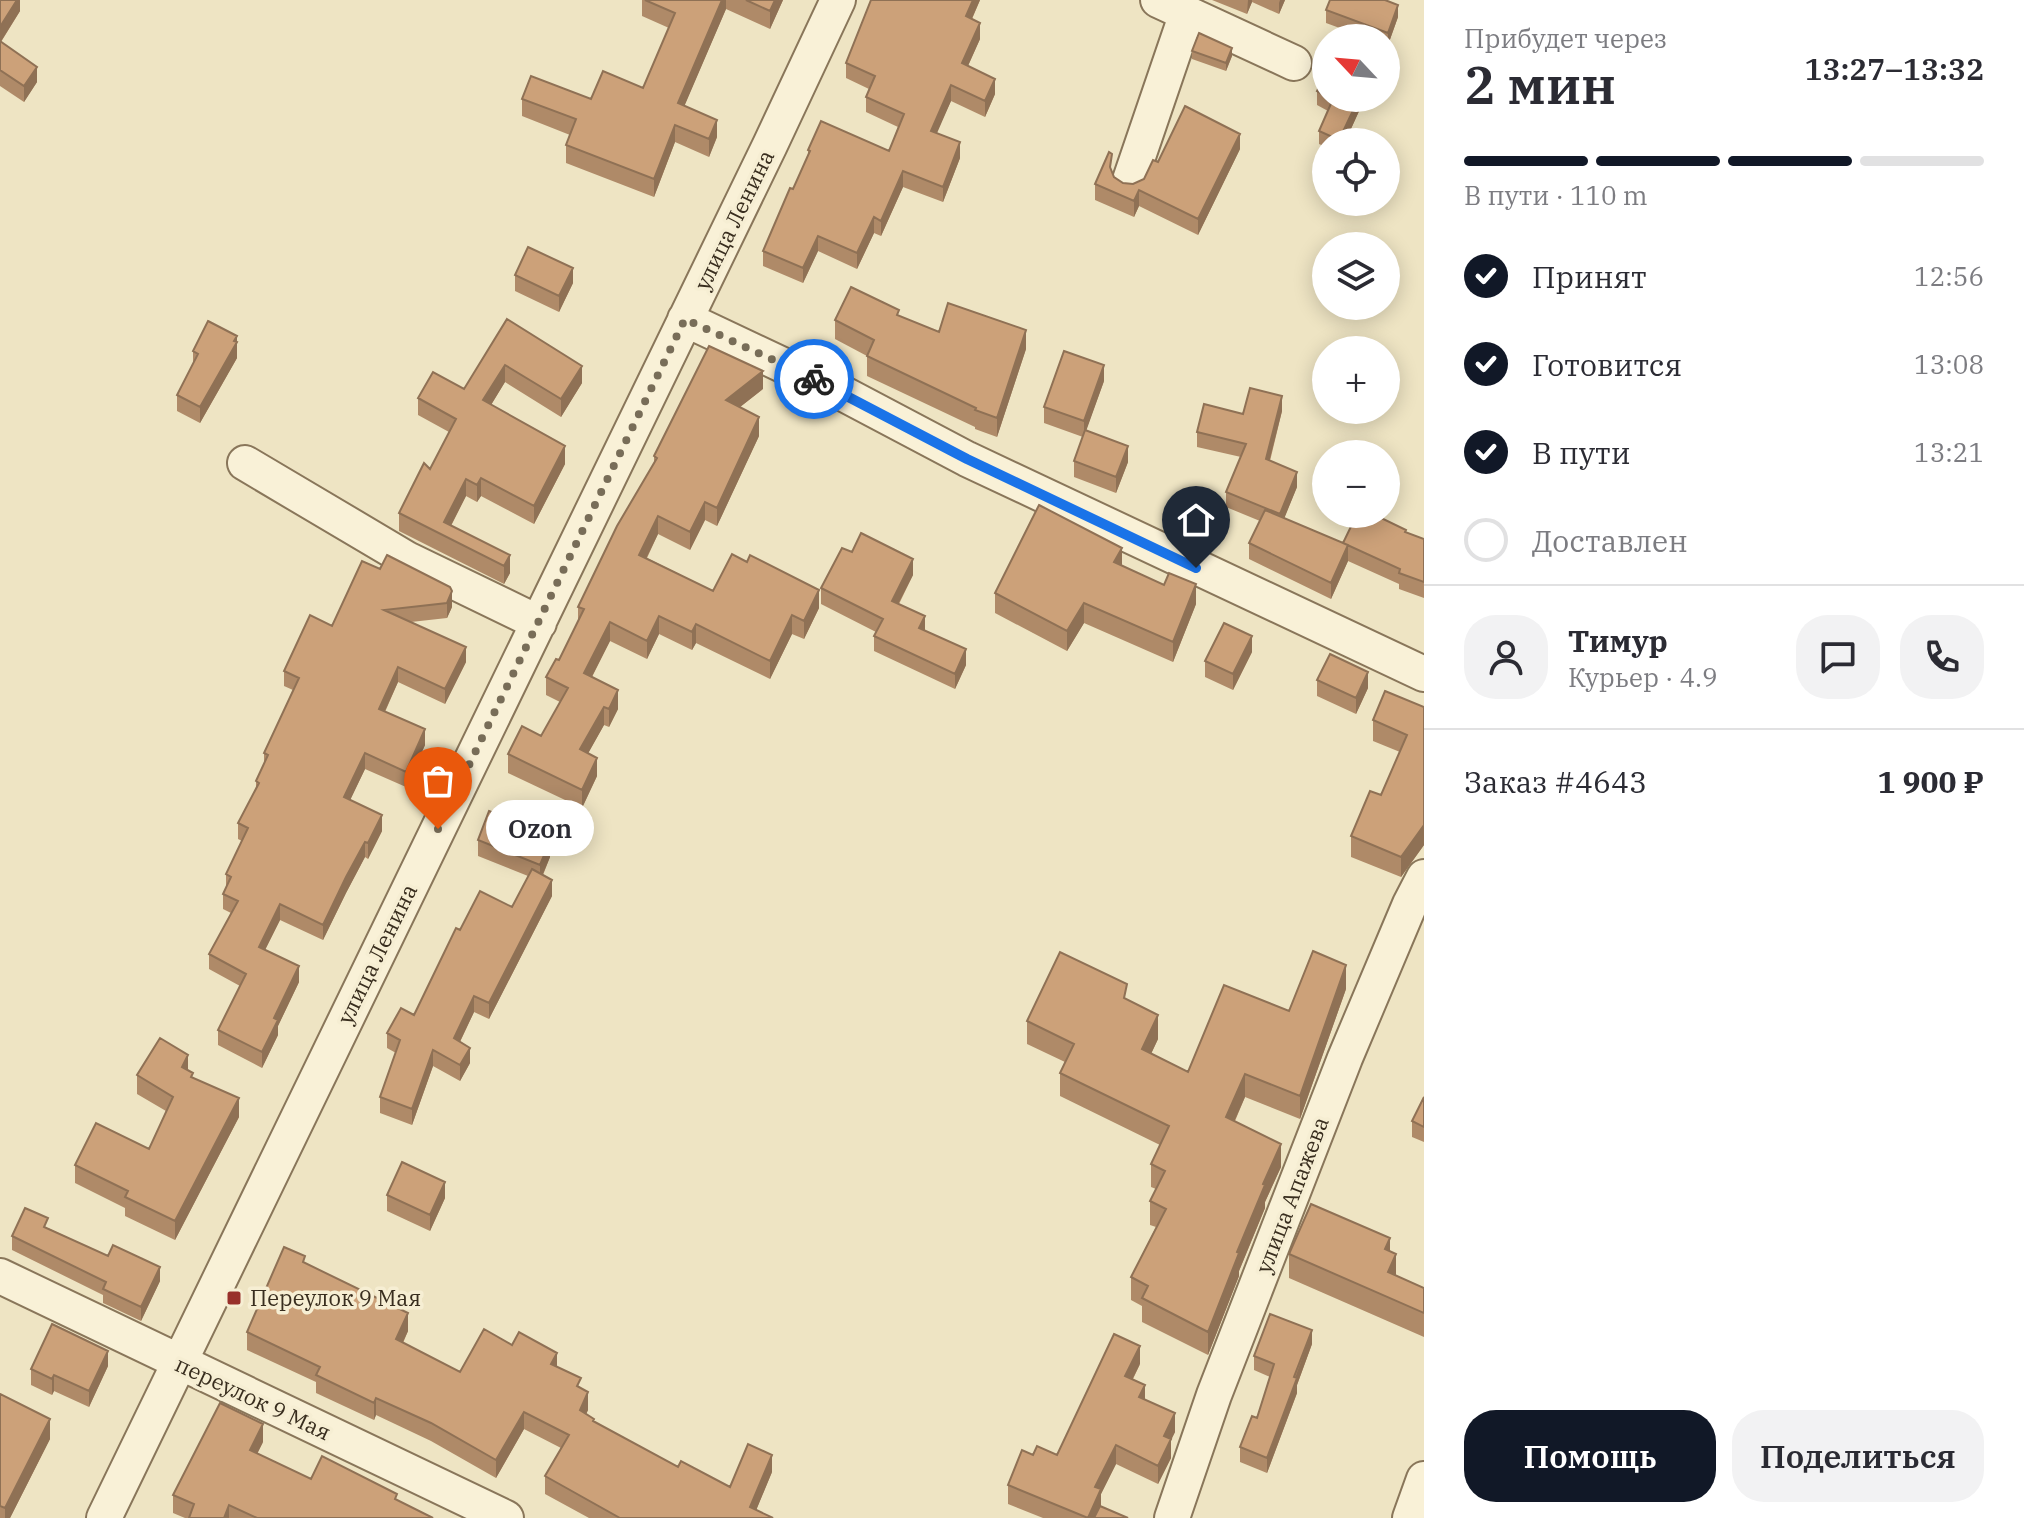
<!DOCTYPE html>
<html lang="ru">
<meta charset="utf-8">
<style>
:root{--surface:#fff;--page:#f2f2f3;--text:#2b2b33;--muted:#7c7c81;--line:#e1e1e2;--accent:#111827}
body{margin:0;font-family:"IBM Plex Serif",serif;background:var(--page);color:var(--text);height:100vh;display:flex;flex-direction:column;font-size:30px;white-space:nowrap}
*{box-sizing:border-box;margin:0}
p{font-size:26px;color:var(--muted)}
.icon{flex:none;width:44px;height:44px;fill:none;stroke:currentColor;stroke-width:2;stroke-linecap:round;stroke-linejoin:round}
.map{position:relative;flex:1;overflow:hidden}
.sheet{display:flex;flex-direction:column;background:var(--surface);width:600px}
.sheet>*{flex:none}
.needle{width:52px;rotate:296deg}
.fabs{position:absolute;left:1312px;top:24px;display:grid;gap:16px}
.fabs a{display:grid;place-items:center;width:88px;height:88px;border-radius:50%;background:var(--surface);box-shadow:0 4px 20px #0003;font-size:40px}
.pin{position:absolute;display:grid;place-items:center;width:68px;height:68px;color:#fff;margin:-82px -34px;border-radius:50% 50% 50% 0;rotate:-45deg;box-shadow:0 0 8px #0007}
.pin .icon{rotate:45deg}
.courier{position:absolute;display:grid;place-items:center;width:80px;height:80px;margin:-40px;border:6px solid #1a73e8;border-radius:50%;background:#fff;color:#222;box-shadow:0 2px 10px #0007}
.bubble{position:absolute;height:56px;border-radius:28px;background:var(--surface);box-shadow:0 4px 20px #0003;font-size:26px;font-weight:600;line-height:56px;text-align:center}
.head em{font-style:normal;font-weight:600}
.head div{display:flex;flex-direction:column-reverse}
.head{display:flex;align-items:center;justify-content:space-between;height:136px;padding:0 40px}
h1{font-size:52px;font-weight:600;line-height:60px}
.bar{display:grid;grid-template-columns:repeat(4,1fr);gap:12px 8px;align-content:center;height:96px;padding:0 40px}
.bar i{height:10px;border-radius:6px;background:var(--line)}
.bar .current{background:var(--accent)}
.bar p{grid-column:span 4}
.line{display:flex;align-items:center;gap:20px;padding:0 40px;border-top:2px solid var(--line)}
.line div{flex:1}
.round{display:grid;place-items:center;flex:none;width:84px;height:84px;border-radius:32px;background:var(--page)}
ol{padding:0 40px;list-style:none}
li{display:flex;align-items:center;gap:24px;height:88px}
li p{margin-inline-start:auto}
li .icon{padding:8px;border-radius:50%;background:var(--accent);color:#fff;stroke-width:4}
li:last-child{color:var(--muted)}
li i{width:44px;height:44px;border:4px solid var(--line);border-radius:50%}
.cta{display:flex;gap:16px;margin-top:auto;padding:16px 40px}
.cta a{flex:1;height:92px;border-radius:32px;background:var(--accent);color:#fff;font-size:32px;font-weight:600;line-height:92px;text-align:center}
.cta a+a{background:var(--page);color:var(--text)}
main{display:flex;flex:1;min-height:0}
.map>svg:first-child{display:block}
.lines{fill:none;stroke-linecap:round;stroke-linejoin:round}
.minor-casing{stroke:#89765a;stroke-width:38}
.minor{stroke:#f9f1d7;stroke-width:34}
.wall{fill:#af8a68}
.shaded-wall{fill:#8f7155}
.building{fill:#cca179;stroke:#8f7155;stroke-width:2}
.done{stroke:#786d58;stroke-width:8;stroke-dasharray:0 14.4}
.route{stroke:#1a73e8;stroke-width:10}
.poi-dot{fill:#98302a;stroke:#f6eed3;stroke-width:3}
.labels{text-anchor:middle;stroke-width:7;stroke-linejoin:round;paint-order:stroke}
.street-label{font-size:22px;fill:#382d1e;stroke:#f6eed3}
.poi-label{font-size:22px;fill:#382d1e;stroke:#f6eed3;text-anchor:start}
</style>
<main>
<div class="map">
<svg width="1424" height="1518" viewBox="0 0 1424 1518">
<rect width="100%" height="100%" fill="#eee4c3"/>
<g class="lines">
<defs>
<path id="minor" d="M1158 0 1294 63
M1130 180 1187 13
M685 319 844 394 967 459 1424 674
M245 463 407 559 539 623
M0 1276 506 1518
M104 1518 770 145 838 0
M1172 1518 1214 1395 1345 1058 1410 904 1424 877
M1410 1518 1424 1479"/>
</defs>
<use href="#minor" class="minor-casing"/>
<use href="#minor" class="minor"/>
</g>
<path class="wall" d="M0 0H20V11L1 42 37 82 24 102 0 86Z
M642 0H783L770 29 726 9 684 106 717 137 709 157 675 142 654 197 566 163V145L570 135 522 116V99H591L643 88 669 28 642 16Z
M871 0H980L972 19 980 39 968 66 995 94 985 117 951 101 936 133 960 158 943 202 903 187 881 236 874 233 857 269 818 251 803 283 763 266V251L808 157V150L889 151 898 127 866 112V97L869 89 846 78V63Z
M1212 0H1285L1279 14 1252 2 1247 14Z
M1326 10 1398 17 1388 45H1386V38H1367L1326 23Z
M1192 51 1232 56 1226 71 1192 59Z
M1326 73V98H1365L1345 142H1326V147L1319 144V131L1328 111 1317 105V91Z
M1240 149 1198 235 1139 206 1134 217 1095 200V184L1112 171 1114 177 1123 183 1133 184 1144 179 1158 162Z
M515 275 573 283 559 312 515 291Z
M899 316 939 332 1026 349 997 437 975 429V427L867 376V356L835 339V320Z
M507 319 582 383 561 417 505 382 491 405 565 464 534 524 481 496 477 502 466 496 451 526 510 555V573L504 584 399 531V513L430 469 449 432 418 415V398L464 389Z
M237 336V358L200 423 177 411V395L193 365V351Z
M1104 381 1086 430 1128 462 1116 493 1074 477V461L1083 437 1044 423V407Z
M763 389 740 407 759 436 717 526 705 520 690 550 658 534 647 558 713 591 819 608 804 639 792 634 770 679 696 643 692 650 659 634 647 659 610 641 592 677 618 709 609 727 604 725 588 753 597 776 582 808 508 773V754L541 736 560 702 546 695V677L559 660 578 623V607L654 463V456Z
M1282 411 1270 461 1297 487 1284 518 1343 543 1406 532 1424 539V598L1399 589V584L1348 561 1331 599 1249 559V543L1260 521 1226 507V492L1241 457 1197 447V432L1243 414Z
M852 552 913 575 899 604 925 630 966 665 955 689 874 651V636L876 632 821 604V588Z
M387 555 452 607 447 618 411 622 466 662 445 704 398 682 385 712 425 745 406 787 365 769 350 800 382 831 368 859 365 857 346 893 323 940 280 920 265 950 299 982 278 1026V1035L262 1068 218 1045V1030L240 986 209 969V954L231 913 223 909V894L226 889V874L242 841 238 839V823L256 790V781L264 764V753L293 690 284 686V671L332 626 380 569Z
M1122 566 1164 585 1196 604 1173 662 1084 623 1067 651 995 613V593Z
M1252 652 1233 690 1205 677V661Z
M1317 680 1368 688 1356 714 1317 696Z
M1424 707V845L1401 877 1351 857V836L1381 795 1400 752 1373 741V720Z
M516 827 550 857 543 875 552 896 489 1019 474 1012 460 1042 470 1063 460 1081 433 1066 412 1125 380 1113V1097L396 1053 387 1048V1033L414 1015 460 930 512 907 528 876 478 856V840Z
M1346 989 1300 1119 1245 1097 1235 1121 1281 1167 1265 1202V1208L1239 1271V1276L1208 1355 1142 1322V1306L1131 1300V1277L1156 1227 1150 1225V1201L1156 1189 1151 1187V1164L1160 1145 1060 1096V1073L1065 1062 1027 1044V1021L1127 1000 1158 1039 1151 1054 1188 1072 1289 1011Z
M188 1071 193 1078 239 1117 175 1240 125 1216V1208L75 1183V1165L149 1149 166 1111 137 1094V1075Z
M1424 1097V1142L1412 1137V1121Z
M387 1195 445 1198 430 1231 387 1211Z
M48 1228 160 1281 141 1321 103 1303V1295L12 1250V1236Z
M1390 1251 1396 1276 1424 1288V1337L1289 1278V1254Z
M305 1263 408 1331 403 1343 460 1372 512 1345 557 1367 581 1388 588 1410 586 1414 594 1422 678 1467 730 1487 772 1472 756 1510 773 1518H589L545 1494V1476L561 1448 524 1429 496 1478 431 1441 376 1415 374 1420 316 1393V1382L247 1350V1332Z
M1312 1344 1297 1385V1393L1267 1473 1240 1462V1447L1257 1418 1270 1377 1254 1370V1356Z
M1140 1364 1133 1379 1145 1399 1175 1432 1171 1440V1458L1158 1484 1116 1464 1101 1494V1506L1128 1518H1043L1008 1504V1485L1033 1455H1057Z
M108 1366 89 1407 54 1391 52 1395 31 1385V1369Z
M0 1394 50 1439 10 1518H0Z
M263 1442 257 1454 311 1479 397 1501 433 1518H185L173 1513V1495Z"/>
<path class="shaded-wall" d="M17 0H20V11L0 43V27Z
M722 0H726V9L678 121V103Z
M775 0H783L770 29V11Z
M973 0H980L966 32V16Z
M1248 0H1252V2L1247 14Z
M1280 0H1285L1279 14V3Z
M1398 5V17L1388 45V33Z
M980 23V39L962 79V63Z
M1232 48V56L1226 71V63Z
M37 67V82L24 102V86Z
M995 79V94L985 117V101Z
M951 85V101L931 147V131Z
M1359 98H1365L1345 142H1339Z
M717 120V137L709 157V139Z
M675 125V142L654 197V179Z
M1240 134V149L1198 235V219Z
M960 142V158L943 202V187Z
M903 171V187L881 236V221Z
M1139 190V206L1134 217V201Z
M874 217V233L857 269V253Z
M818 236V251L803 283V268Z
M573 268V283L559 312V296Z
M1026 330V349L997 437V418Z
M237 336V358L200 423V407Z
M505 365V382L483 418V400Z
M1104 365V381L1084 437V421Z
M582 366V383L561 417V399Z
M763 371V389L726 418V400Z
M1282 396V411L1266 474V459Z
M759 417V436L717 526V508Z
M565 446V464L534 524V506Z
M1128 446V462L1116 493V477Z
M1297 472V487L1280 529V514Z
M481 478V496L477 502V485Z
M466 479V496L445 537 444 522Z
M705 502V520L690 550V532Z
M658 516V534L639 573V555Z
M1348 545V561L1331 599V583Z
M1122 548V568L1114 562Z
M510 555V573L504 584V566Z
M913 559V575L892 616V601Z
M1196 584V604L1173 662V642Z
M819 590V608L804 639V621Z
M452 591V607L447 618V603Z
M1084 603V623L1067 651V631Z
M792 615V634L770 679V661Z
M659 616V634L647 659V641Z
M925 616V632L919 628Z
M610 622V641L584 692V673Z
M696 624V643L692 650V632Z
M1252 636V652L1233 690V674Z
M466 647V662L445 704V689Z
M966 649V665L955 689V674Z
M398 667V682L379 724V709Z
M1368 672V688L1356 714V698Z
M618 690V709L609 727V709Z
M604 707V725L580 768V749Z
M425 729V745L406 787V772Z
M365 753V769L344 813V797Z
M597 758V776L582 808V790Z
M382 815V831L368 859V843Z
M1424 825V845L1401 877V857Z
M550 841V857L540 881V865Z
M365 842V857L346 893 323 940V925L346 877Z
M552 880V896L489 1019V1003Z
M280 904V920L259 962V947Z
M1346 965V989L1300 1119V1096Z
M299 966V982L278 1026V1035L262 1068V1052L274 1018Z
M474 996V1012L454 1054V1038Z
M1158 1015V1039L1142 1073V1049Z
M470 1048V1063L460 1081V1065Z
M433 1050V1066L412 1125V1109Z
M188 1055V1073L182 1067Z
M1245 1074V1097L1226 1140V1117Z
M239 1098V1117L175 1240V1221Z
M1281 1144V1167L1265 1202V1208L1239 1271V1276L1208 1355V1332L1263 1184Z
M445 1182V1198L430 1231V1215Z
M1390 1238V1262L1385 1249Z
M1396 1254V1277L1388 1272Z
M160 1267V1281L141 1321V1307Z
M408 1313V1331L396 1357V1339Z
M1312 1330V1344L1297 1385V1393L1267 1473V1458Z
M1140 1346V1364L1125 1394V1376Z
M108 1351V1366L89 1407V1391Z
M557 1353V1371L551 1364Z
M54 1375V1391L52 1395V1379Z
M1145 1385V1403L1139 1397Z
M588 1392V1410L580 1427V1410Z
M376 1398V1415L374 1420V1403Z
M524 1412V1429L496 1478V1460Z
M1175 1413V1432L1171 1440V1458L1158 1484V1466L1164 1436Z
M50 1419V1439L10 1518H5V1508Z
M263 1424V1442L250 1468V1450Z
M1116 1445V1464L1101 1494V1507L1096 1518H1089L1095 1487Z
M772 1455V1472L753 1518 750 1507Z
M229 1505V1518H224Z"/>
<path class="building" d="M0 0H17L0 27Z
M645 0H722L678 103 717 120 709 139 675 125 654 179 566 145 576 119 522 99 531 76 591 99 603 71 643 88 675 13Z
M746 0H775L770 11Z
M871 0H973L966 16 980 23 962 63 995 79 985 101 951 85 931 131 960 142 943 187 903 171 881 221 874 217 857 253 818 236 803 268 763 251 790 188 793 189 810 151 808 150 821 121 889 151 904 114 866 97 875 76 846 63Z
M1330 0H1385L1398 5 1388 33 1326 10Z
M1199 33 1232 48 1226 63 1192 51Z
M0 41 37 67 24 86 0 70Z
M1326 73V96L1317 91Z
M1330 98H1359L1339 140 1319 131 1333 99Z
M1185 106 1240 134 1198 219 1139 190 1134 201 1095 184 1109 152 1112 154 1110 167 1114 177 1123 183 1133 184 1144 179 1153 160 1158 162Z
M528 247 573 268 559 296 515 275Z
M851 287 899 310 897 315 939 332 948 303 1026 330 997 418 975 410 976 408 867 356 874 340 835 320Z
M507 319 582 366 561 399 505 365 483 400 565 446 534 506 481 478 477 485 466 479 444 522 510 555 504 566 399 513 424 463 430 469 456 419 418 398 433 372 464 389Z
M208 321 237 336 234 341 237 342 200 407 177 395 198 354 193 351Z
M709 346 763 371 726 400 759 417 717 508 705 502 690 532 658 516 639 555 713 591 732 554 747 562 750 555 819 590 804 621 792 615 770 661 696 624 692 632 659 616 647 641 610 622 584 673 618 690 609 709 604 707 580 749 597 758 582 790 508 754 522 726 541 736 568 688 546 677 556 659 559 660 584 609 578 607 617 526 657 458 654 456Z
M1064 351 1104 365 1084 421 1044 407Z
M1250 388 1282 396 1266 459 1297 472 1280 514 1226 492 1246 444 1197 432 1204 404 1243 414Z
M1085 430 1128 446 1116 477 1074 461Z
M1039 505 1122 548 1114 562 1164 585 1169 573 1196 584 1173 642 1084 603 1067 631 995 593Z
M1265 510 1348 545 1331 583 1249 543Z
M1357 514H1373L1406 530 1405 532 1424 539V582L1399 573 1400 569 1343 543Z
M861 533 913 559 892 601 925 616 919 628 966 649 955 674 874 636 883 619 821 588 842 548 852 552Z
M387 555 450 587 452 591 447 603 384 610 466 647 445 689 398 667 379 709 425 729 406 772 365 753 344 797 382 815 368 843 365 842 346 877 323 925 280 904 259 947 299 966 274 1018 278 1020 262 1052 218 1030 246 974 209 954 238 901 223 894 231 877 226 874 248 828 238 823 259 783 256 781 268 755 264 753 299 678 284 671 310 615 332 626 362 561 380 569Z
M1224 623 1252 636 1233 674 1205 661Z
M1330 654 1368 672 1356 698 1317 680Z
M1385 691 1424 707V825L1401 857 1351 836 1370 791 1381 795 1407 735 1373 720Z
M489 811 516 822 515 827 550 841 540 865 478 840Z
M532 869 552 880 489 1003 474 996 454 1038 470 1048 460 1065 433 1050 412 1109 380 1097 400 1040 387 1033 401 1008 414 1015 456 928 460 930 480 891 512 907Z
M1313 951 1346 965 1300 1096 1245 1074 1226 1117 1281 1144 1263 1184 1265 1185 1237 1252 1239 1253 1208 1332 1142 1298 1148 1286 1131 1277 1166 1209 1150 1201 1165 1171 1151 1164 1169 1126 1060 1073 1074 1044 1027 1021 1060 952 1127 984 1124 998 1158 1015 1142 1049 1188 1072 1224 985 1289 1011Z
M160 1038 188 1055 182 1067 193 1073 191 1077 239 1098 175 1221 125 1197 128 1191 75 1165 96 1123 149 1149 173 1097 137 1075Z
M1424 1097V1127L1412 1121Z
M402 1162 445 1182 430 1215 387 1195Z
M1311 1204 1390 1238 1385 1249 1396 1254 1388 1272 1424 1288V1313L1289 1254Z
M25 1208 48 1218 44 1227 108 1256 113 1245 160 1267 141 1307 103 1289 106 1282 12 1236Z
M284 1247 305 1256 303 1262 408 1313 396 1339 460 1372 484 1329 512 1345 519 1332 557 1353 551 1364 581 1378 577 1386 588 1392 580 1410 594 1419 593 1421 678 1467 681 1461 730 1487 748 1444 772 1455 750 1507 773 1518H620L545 1476 569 1435 524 1412 496 1460 431 1423 376 1398 374 1403 316 1375 320 1367 247 1332Z
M1270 1314 1312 1330 1294 1377 1297 1378 1267 1458 1240 1447 1252 1416 1257 1418 1274 1364 1254 1356Z
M52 1324 108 1351 89 1391 54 1375 52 1379 31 1369Z
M1114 1334 1140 1346 1125 1376 1145 1385 1139 1397 1175 1413 1164 1436 1171 1439 1158 1466 1116 1445 1095 1487 1101 1489 1088 1518 1008 1485 1022 1450 1033 1455 1037 1446 1057 1455Z
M0 1394 50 1419 5 1508 0 1506Z
M220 1403 263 1424 250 1450 311 1479 322 1456 397 1494 395 1499 433 1518H257L229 1505 224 1518H189L194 1504 173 1495Z
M1100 1506 1128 1518H1094Z"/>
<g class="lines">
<path class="done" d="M438 829 685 319 814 379"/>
<path class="route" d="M814 379 967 459 1196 568"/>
</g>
<rect class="poi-dot" x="226" y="1290" width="16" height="16" rx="4"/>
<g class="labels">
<g class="street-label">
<text transform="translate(734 220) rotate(-64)" y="8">улица Ленина</text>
<text transform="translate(377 954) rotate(-64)" y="8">улица Ленина</text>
<text transform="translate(1292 1195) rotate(-69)" y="8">улица Апажева</text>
<text transform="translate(253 1398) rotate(25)" y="8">переулок 9 Мая</text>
</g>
<g class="poi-label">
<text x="250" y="1306">Переулок 9 Мая</text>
</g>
</g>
</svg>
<div class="fabs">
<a><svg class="needle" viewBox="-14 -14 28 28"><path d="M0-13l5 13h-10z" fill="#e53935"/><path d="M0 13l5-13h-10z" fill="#7c7c81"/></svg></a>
<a><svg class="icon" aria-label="locate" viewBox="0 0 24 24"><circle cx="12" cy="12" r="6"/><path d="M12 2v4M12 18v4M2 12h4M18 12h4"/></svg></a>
<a><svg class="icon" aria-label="layers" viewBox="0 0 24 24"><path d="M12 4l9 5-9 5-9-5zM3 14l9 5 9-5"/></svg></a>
<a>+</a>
<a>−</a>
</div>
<div class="pin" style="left:438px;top:829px;background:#ea580c"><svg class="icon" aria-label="bag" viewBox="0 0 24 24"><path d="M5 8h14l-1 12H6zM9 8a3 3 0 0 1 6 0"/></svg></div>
<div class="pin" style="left:1196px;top:568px;background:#1f2937"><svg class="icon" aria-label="home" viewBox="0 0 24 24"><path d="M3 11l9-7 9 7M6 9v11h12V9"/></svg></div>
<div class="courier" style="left:814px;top:379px"><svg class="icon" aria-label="bike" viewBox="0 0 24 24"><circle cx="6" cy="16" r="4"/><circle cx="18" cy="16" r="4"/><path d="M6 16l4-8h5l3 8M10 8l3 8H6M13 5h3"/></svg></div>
<div class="bubble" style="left:486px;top:800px;width:108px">Ozon</div>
</div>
<section class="sheet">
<div class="head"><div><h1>2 мин</h1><p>Прибудет через</p></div><em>13:27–13:32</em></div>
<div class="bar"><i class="current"></i><i class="current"></i><i class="current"></i><i></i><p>В пути · 110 m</p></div>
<ol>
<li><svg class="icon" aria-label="check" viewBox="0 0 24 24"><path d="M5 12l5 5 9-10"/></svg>Принят<p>12:56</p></li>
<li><svg class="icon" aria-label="check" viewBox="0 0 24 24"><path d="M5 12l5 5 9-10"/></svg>Готовится<p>13:08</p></li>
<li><svg class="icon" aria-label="check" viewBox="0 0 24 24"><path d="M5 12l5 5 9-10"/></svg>В пути<p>13:21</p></li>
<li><i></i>Доставлен</li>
</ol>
<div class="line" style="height:144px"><a class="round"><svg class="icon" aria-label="person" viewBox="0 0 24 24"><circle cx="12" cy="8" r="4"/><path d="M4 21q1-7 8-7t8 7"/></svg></a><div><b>Тимур</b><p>Курьер · 4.9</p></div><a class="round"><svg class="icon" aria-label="chat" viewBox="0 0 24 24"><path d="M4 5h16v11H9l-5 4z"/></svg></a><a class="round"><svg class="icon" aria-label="phone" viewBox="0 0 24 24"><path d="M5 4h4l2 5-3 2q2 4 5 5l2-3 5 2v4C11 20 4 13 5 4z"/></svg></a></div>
<div class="line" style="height:104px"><div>Заказ #4643</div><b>1 900 ₽</b></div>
<div class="cta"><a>Помощь</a><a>Поделиться</a></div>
</section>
</main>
